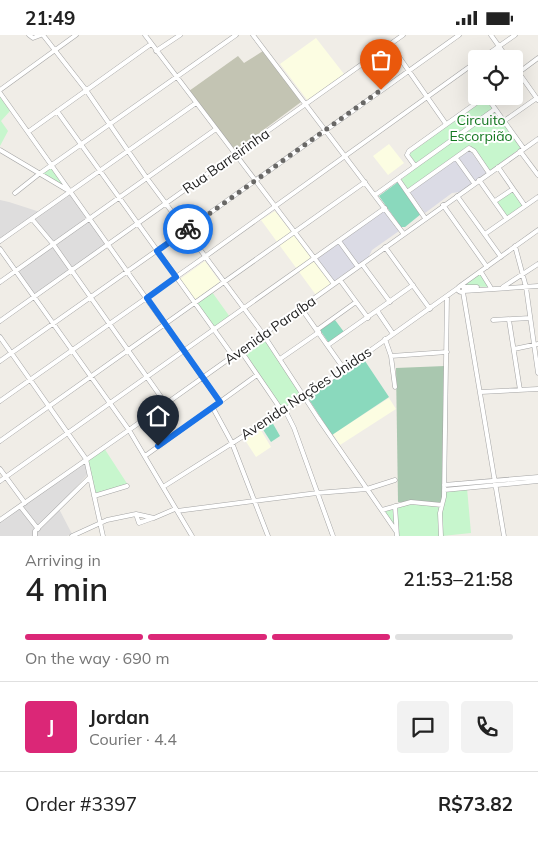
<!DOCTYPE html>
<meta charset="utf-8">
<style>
:root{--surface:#fff;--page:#f2f2f2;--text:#222;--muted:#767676;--line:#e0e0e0;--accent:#db2777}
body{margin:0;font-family:Mulish,sans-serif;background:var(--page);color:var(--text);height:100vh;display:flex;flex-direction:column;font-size:19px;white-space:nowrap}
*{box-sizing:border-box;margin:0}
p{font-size:16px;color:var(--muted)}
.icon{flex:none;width:28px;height:28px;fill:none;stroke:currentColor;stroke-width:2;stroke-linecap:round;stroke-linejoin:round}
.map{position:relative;height:501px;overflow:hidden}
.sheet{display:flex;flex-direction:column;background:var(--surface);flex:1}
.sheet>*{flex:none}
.tools{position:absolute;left:468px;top:15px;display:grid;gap:10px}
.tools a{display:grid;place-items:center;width:55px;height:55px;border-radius:5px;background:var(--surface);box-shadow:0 5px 20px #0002;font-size:25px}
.pin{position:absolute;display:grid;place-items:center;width:42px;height:42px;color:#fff;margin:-51px -21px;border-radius:50% 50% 50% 0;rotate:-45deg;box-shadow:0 0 5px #0007}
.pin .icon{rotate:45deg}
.courier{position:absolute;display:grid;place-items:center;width:50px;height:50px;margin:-25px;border:4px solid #1a73e8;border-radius:50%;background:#fff;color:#222;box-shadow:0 1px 6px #0007}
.headline em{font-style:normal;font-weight:600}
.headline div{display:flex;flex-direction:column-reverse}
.headline{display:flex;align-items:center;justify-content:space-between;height:85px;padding:0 25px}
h1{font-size:32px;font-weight:600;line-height:38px}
.bar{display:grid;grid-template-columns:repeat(4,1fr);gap:8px 5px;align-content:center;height:60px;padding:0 25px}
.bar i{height:6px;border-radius:4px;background:var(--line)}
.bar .current{background:var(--accent)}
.bar p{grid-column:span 4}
.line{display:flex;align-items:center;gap:12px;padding:0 25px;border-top:1px solid var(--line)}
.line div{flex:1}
.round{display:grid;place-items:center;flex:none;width:52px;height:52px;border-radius:5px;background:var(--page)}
.status{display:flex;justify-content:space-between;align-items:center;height:35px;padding:0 25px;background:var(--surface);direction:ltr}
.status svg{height:14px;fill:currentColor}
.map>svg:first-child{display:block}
.residential{fill:#dedddd}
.education{fill:#fcfde2}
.construction{fill:#c3c4b3}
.cemetery{fill:#a9c7af}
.park{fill:#c7f6cd}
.pitch{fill:#8ad9bd}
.plaza{fill:#dbdbe5}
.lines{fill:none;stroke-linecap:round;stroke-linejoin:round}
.minor-casing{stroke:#a4a4a4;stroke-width:5}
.minor{stroke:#fff;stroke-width:4}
.done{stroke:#696866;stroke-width:5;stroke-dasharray:0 9}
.route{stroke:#1a73e8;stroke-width:6}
.labels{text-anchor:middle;stroke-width:4;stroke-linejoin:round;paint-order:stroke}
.park-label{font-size:14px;fill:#147820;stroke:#fff}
.street-label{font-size:14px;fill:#202020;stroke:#fff}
</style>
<div class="status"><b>21:49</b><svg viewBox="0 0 49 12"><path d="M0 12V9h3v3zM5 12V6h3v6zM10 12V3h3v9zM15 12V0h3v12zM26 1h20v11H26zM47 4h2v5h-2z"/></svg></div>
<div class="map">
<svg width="538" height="501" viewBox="0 0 538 501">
<rect width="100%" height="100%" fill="#f0ede7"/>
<path class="residential" d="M69 157 106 210 34 262 15 236 52 210 32 183 0 205V165L9 167 40 177Z
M85 427 87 440 58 472 72 499 67 501H0V485Z"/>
<path class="education" d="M316 3 344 39 308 66 280 29Z
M389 109 404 128 388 140 373 121Z
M275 176 332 249 316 260 261 185Z
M205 226 220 247 195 265 180 244Z
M389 363 396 374 340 410 333 399Z
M259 392 271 412 256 422 243 402Z"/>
<path class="construction" d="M263 16 301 67 235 116 189 56 238 21 244 28Z"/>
<path class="cemetery" d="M445 331 442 468 398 467 396 333Z"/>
<path class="park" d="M0 62 10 76 1 86 8 96 0 111Z
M485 64 521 113 489 136 470 110 408 154 401 145 418 131 409 119Z
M52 130 70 157 40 139Z
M513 155 524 171 507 182 497 167Z
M480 238 489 252 465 251 464 248Z
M212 257 230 282 214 293 197 268Z
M263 303 302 361 282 374 243 316Z
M104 413 128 450 95 461 86 425Z
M467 453 471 498 442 501H397L382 475 406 468 442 470 445 455Z"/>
<path class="pitch" d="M398 147 400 148 421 179 405 192H401L379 161Z
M335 285 344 297 329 308 320 295Z
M363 323 389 362 332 400 308 363Z
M272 387 280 401 271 407 262 393Z"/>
<path class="plaza" d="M470 115 486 138 460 157 452 158 425 178 410 157Z
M384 176 399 196 372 215 368 223 334 246 317 224Z"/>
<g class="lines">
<defs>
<path id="minor" d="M29 0 33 3 41 0
M43 0 86 55 146 142 263 299 318 383 396 496
M145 0 334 249
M253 0 403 198
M491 0 508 24
M390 9 446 89
M156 16 180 0
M481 24 515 0
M514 31 538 65
M514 41 538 23
M0 55 76 0
M0 58 220 367
M486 61 524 114
M57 76 233 321
M504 86 537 63
M28 97 151 9
M0 115 69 156
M520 116 538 140
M456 123 474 148
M415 131 407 120 409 116 486 61
M498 132 525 171
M398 144 425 183
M479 145 506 183
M407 157 469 113 474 116 489 138
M15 158 39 139 236 0
M375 160 495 74
M457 161 501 222
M495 166 513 154
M443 170 487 232
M32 184 53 209 166 369
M485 199 538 162
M0 206 196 68
M339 206 358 232
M515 211 526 252 538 338
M385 212 430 274
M0 214 129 395 192 501
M362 229 390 267
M481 237 491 253
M340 245 368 283
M0 247 216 94
M458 254a3 3 0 1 1 6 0a3 3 0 1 1-6 0Z
M460 251 538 195
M464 252H477
M503 252 538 229
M464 256 538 251
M463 257 504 501
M301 273 344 334
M378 277 393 299
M493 285 530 283
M509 285 520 355
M0 286 403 0
M317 295 356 267
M0 302 86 424 103 501
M385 304 391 321 395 352
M328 310 413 250
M514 314 538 309
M241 316 282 376
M391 321 447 317
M280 324 319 297
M0 326 186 195 459 0
M481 357 538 354
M0 366 206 221 476 27
M213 373 232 408 268 501
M285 375 294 393 333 501
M0 406 365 147
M145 421 257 340
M0 434 25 468
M0 446 385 173
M444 450 538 442
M163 452 305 362 458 253
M444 455 538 446
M94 461 127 451
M20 471 38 494
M395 471 397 501
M382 475 411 467 442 470
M177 476 317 458 367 454 395 445
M136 479 139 488 153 483
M0 485 129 395 538 104
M35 501V496L90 442
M72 501 107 485 136 479 154 483 175 474
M441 501 440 478 444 462 447 261"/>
</defs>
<use href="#minor" class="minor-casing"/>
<use href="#minor" class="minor"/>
</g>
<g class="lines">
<path class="done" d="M188 194 381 55"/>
<path class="route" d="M158 411 220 367 147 263 176 242 157 216 188 194"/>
</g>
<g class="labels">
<g class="park-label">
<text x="481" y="90">Circuito<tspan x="481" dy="16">Escorpião</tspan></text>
</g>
<g class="street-label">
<text transform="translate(226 126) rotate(-35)" y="5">Rua Barreirinha</text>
<text transform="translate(270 295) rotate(-35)" y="5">Avenida Paraíba</text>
<text transform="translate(306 358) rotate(-34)" y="5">Avenida Nações Unidas</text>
</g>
</g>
</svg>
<div class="tools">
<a><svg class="icon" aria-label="locate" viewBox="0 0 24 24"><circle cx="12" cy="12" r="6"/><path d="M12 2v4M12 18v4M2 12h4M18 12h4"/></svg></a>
</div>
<div class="pin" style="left:381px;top:55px;background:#ea580c"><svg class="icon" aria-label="bag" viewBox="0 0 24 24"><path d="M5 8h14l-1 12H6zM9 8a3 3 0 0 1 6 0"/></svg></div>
<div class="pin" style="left:158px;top:411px;background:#1f2937"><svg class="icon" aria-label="home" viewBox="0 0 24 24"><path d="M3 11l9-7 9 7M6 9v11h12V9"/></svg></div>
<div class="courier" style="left:188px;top:194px"><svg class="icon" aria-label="bike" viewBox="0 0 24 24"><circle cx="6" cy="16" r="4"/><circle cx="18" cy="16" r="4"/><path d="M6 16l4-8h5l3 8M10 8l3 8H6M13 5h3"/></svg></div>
</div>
<section class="sheet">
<div class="headline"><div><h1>4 min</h1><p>Arriving in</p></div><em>21:53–21:58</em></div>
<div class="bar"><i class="current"></i><i class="current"></i><i class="current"></i><i></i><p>On the way · 690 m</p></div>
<div class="line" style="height:90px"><b class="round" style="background:var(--accent);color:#fff">J</b><div><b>Jordan</b><p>Courier · 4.4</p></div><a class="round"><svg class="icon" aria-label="chat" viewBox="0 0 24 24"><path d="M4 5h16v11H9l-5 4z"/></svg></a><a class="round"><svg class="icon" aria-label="phone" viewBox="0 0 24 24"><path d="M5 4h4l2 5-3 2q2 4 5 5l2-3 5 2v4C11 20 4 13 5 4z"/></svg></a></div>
<div class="line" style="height:65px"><div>Order #3397</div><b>R$73.82</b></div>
</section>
